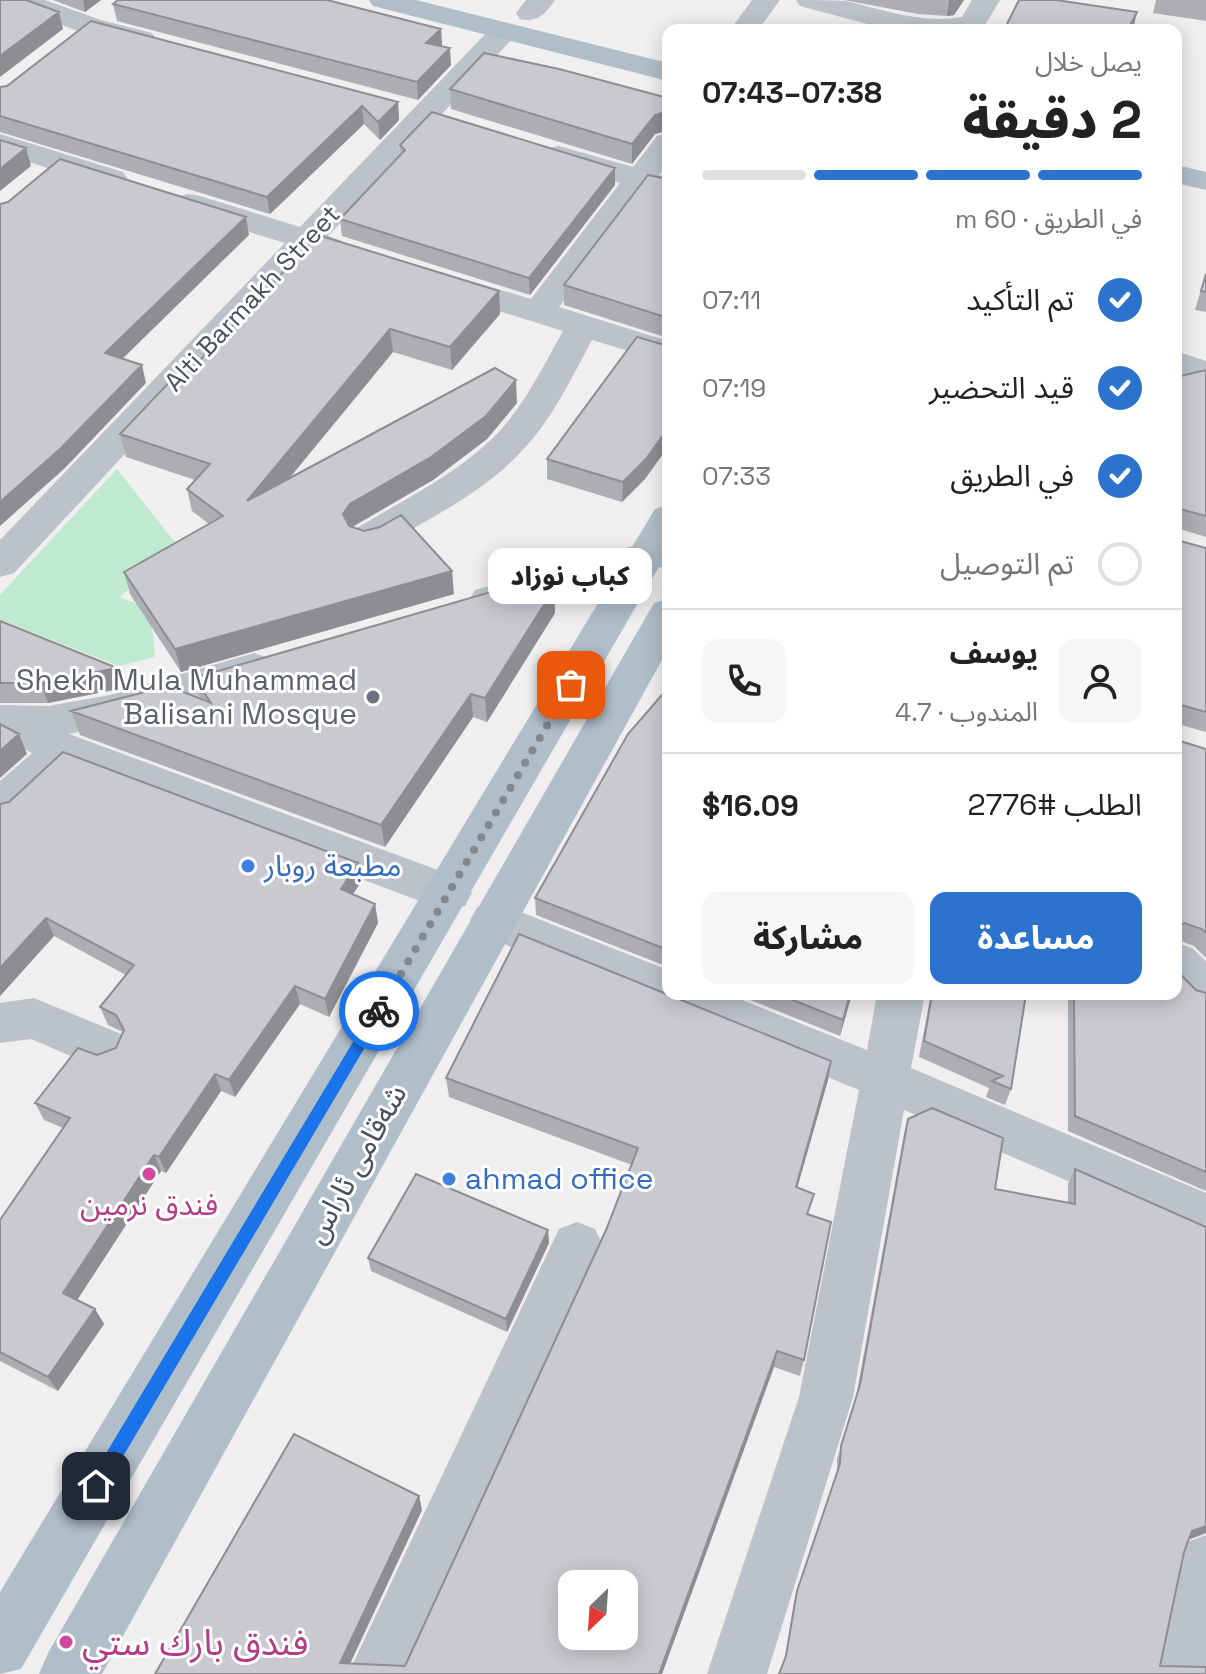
<!DOCTYPE html>
<html lang="ar">
<meta charset="utf-8">
<style>
:root{--surface:#fff;--page:#f6f6f6;--text:#222;--muted:#767676;--line:#e0e0e0;--accent:#2b73cd}
body{margin:0;font-family:"Space Grotesk","Noto Sans Arabic",sans-serif;background:var(--page);color:var(--text);direction:rtl;height:100vh;display:flex;flex-direction:column;font-size:30px;white-space:nowrap}
*{box-sizing:border-box;margin:0}
p{font-size:26px;color:var(--muted)}
.icon{flex:none;width:44px;height:44px;fill:none;stroke:currentColor;stroke-width:2;stroke-linecap:round;stroke-linejoin:round}
.map{position:relative;flex:1;overflow:hidden;direction:ltr}
.side{position:absolute;left:662px;top:24px;width:520px;height:976px;display:flex;flex-direction:column;background:var(--surface);border-radius:16px;box-shadow:0 4px 20px #0003;direction:rtl}
.side>*{flex:none}
.needle{width:52px;rotate:205deg}
.fabs{position:absolute;left:558px;top:1570px;display:grid;gap:16px}
.fabs a{display:grid;place-items:center;width:80px;height:80px;border-radius:16px;background:var(--surface);box-shadow:0 4px 20px #0003;font-size:40px}
.pin{position:absolute;display:grid;place-items:center;width:68px;height:68px;color:#fff;margin:-34px;border-radius:16px;box-shadow:0 4px 12px #0006}
.courier{position:absolute;display:grid;place-items:center;width:80px;height:80px;margin:-40px;border:6px solid #1a73e8;border-radius:50%;background:#fff;color:#222;box-shadow:0 2px 10px #0007}
.bubble{position:absolute;height:56px;border-radius:16px;background:var(--surface);box-shadow:0 4px 20px #0003;font-size:26px;font-weight:800;line-height:56px;text-align:center;direction:rtl}
.headline em{font-style:normal;font-weight:800}
.headline div{display:flex;flex-direction:column-reverse}
.headline{display:flex;align-items:center;justify-content:space-between;height:136px;padding:0 40px}
h1{font-size:52px;font-weight:800;line-height:60px}
.bar{display:grid;grid-template-columns:repeat(4,1fr);gap:12px 8px;align-content:center;height:96px;padding:0 40px}
.bar i{height:10px;border-radius:6px;background:var(--line)}
.bar .current{background:var(--accent)}
.bar p{grid-column:span 4}
.line{display:flex;align-items:center;gap:20px;padding:0 40px;border-top:2px solid var(--line)}
.line div{flex:1}
.round{display:grid;place-items:center;flex:none;width:84px;height:84px;border-radius:16px;background:var(--page)}
ol{padding:0 40px;list-style:none}
li{display:flex;align-items:center;gap:24px;height:88px}
li p{margin-inline-start:auto}
li .icon{padding:8px;border-radius:50%;background:var(--accent);color:#fff;stroke-width:4}
li:last-child{color:var(--muted)}
li i{width:44px;height:44px;border:4px solid var(--line);border-radius:50%}
.button{display:flex;gap:16px;margin-top:auto;padding:16px 40px}
.button a{flex:1;height:92px;border-radius:16px;background:var(--accent);color:#fff;font-size:32px;font-weight:800;line-height:92px;text-align:center}
.button a+a{background:var(--page);color:var(--text)}
.map>svg:first-child{display:block}
.green{fill:#c0ead0}
.lines{fill:none;stroke-linecap:round;stroke-linejoin:round}
.minor{fill:#bbc2c9;fill-rule:evenodd}
.major{fill:#b0beca;fill-rule:evenodd}
.wall{fill:#adaeb3}
.shaded-wall{fill:#8d8d92}
.building{fill:#c9cad0;stroke:#8d8d92;stroke-width:2;fill-rule:evenodd}
.route{fill:#1a73e8}
.done{stroke:#83888d;stroke-width:8;stroke-dasharray:0 14.4}
.worship-dot{fill:#6b7280;stroke:#fff;stroke-width:3}
.shop-dot{fill:#3f7fe0;stroke:#fff;stroke-width:3}
.hotel-dot{fill:#d1479c;stroke:#fff;stroke-width:3}
.labels{text-anchor:middle;stroke-width:6;stroke-linejoin:round;paint-order:stroke}
.far-street-label{font-size:26px;fill:#485159;stroke:#fff}
.worship-label{font-size:30px;fill:#5b616d;stroke:#fff;text-anchor:end}
.shop-label{font-size:30px;fill:#366cbe;stroke:#fff;text-anchor:start}
.street-label{font-size:30px;fill:#485159;stroke:#fff}
.hotel-label{font-size:30px;fill:#b23c85;stroke:#fff}
.near-hotel-label{font-size:36px;fill:#b23c85;stroke:#fff;text-anchor:start}
</style>
<div class="map">
<svg width="1206" height="1674" viewBox="0 0 1206 1674">
<rect width="100%" height="100%" fill="#f0eeee"/>
<path class="green" d="M117 469 181 550 119 597 159 612 152 626 155 657 119 666 0 620V595Z"/>
<g class="lines">
<path class="minor" d="M5 0H45L101 20 152 33 156 39 152 45 142 48 81 32 9 6Z
M526 0H555C545 14 538 23 520 19L516 13Z
M752 0H780L758 30H730Z
M796 0C812 0 830 0 846 1 885 10 921 24 962 17L972 0H1000L982 30H890L800 6Z
M503 23 513 26 517 32 513 38 328 236 340 240 345 247 340 254 329 257 313 252 14 573 0 577V540L285 243 178 210 173 203 178 196 189 194 200 196 300 227 493 26Z
M668 133V163L659 175 668 178V197L646 191 559 307 668 341V363L592 340C571 379 551 422 519 454 481 494 428 519 381 547L368 551 355 547 349 538 355 529C406 498 465 471 505 425 529 396 545 363 563 331L429 289 424 282 429 275 441 272 531 299 620 183 548 162 544 155 548 148 559 146 633 167 657 136Z
M0 134 123 172 128 179 123 186 112 188 0 153Z
M1176 351 1206 361V385L1176 375Z
M668 541V567L647 568 489 614 475 610 469 600 475 590 647 542Z
M254 653 268 658 274 668 268 678 110 725 69 734 465 880 472 893 465 906 449 911 433 906 69 768 15 819 0 824V781L32 753 0 738V705L48 706 110 695Z
M493 901 668 970V994H727L867 1050 877 994H925L911 1068 1206 1193V1241L904 1110 853 1397 767 1674H707L799 1397 859 1090 477 933 470 920 477 907Z
M1176 943 1192 948 1206 961V1010L1189 1004 1176 991Z
M34 998 121 1034 128 1049 121 1064 104 1070 31 1039 0 1043V1003Z
M577 1222 595 1229 603 1246 409 1674H348L559 1229Z
M1206 1535V1674H1153L1177 1564 1185 1543Z"/>
<path class="major" d="M369 0H416L668 63V81L373 6Z
M1176 165 1206 172V190L1176 183Z
M668 505V551L21 1669 0 1674V1592L655 509Z
M668 599V649L102 1674H39L48 1653 654 603Z"/>
</g>
<path class="wall" d="M53 0H101L85 12Z
M844 0H964L954 15 947 16 918 14Z
M1156 0H1206V21L1153 13Z
M113 4 441 29 442 46 451 65 418 100 117 21Z
M0 87 398 102 399 120 380 140 364 124 270 214 0 132Z
M450 89 668 98V131L655 134 632 164 451 109Z
M400 145 615 168V185L530 295 342 236 340 219 401 154Z
M668 149V176L664 173V154Z
M668 179V338L564 305V285Z
M1206 272V312L1195 310Z
M499 291 500 314 452 370 393 352 289 479 517 403 487 439 433 480 353 527 454 594 181 672 130 594 124 572 209 524 192 511 187 489 195 480 126 457 120 434 186 375Z
M1206 370V537L1180 529V541L1206 548V732L1181 725 1180 741 1206 749V958L1194 946 1181 941V975L1196 990 1206 993V1191L1068 1131V994H1176V377Z
M547 459 645 479 622 502 547 479Z
M554 589 555 613 487 722 473 717 385 847 80 735 71 711 200 698 194 678Z
M0 621 117 668 123 688 48 703H0Z
M668 688V967L536 915 535 898Z
M0 804 358 863 361 882 353 894 375 904 378 923 329 1017 300 1004 235 1097 221 1091 166 1173 161 1171 77 1300 95 1309 104 1324 58 1391 0 1361V1220L63 1128 44 1120 35 1103 97 1055 116 1048 123 1032 108 1025 100 1007 126 975 54 936 0 996Z
M735 994H852L840 1036Z
M931 994H1026L1011 1089 1005 1105 986 1097 989 1088 919 1057Z
M831 1061 828 1080 797 1188 809 1214 804 1360 800 1376 774 1367 662 1674H155L419 1496 422 1510 350 1664 405 1666 606 1230 632 1165 449 1097 446 1078Z
M908 1119 995 1189 1068 1203V1184L1075 1169 1206 1533 1188 1540 784 1663 794 1602 837 1475V1459L856 1397 904 1134Z
M548 1230 549 1243 507 1332 371 1271 368 1258Z"/>
<path class="shaded-wall" d="M83 0H101L85 12Z
M949 0H964L954 15 947 16Z
M59 12 63 29 0 77V56Z
M1137 12 1133 30H1128Z
M441 29 442 47 426 43Z
M450 48 451 65 418 100 417 82Z
M398 102 399 120 380 140 378 122Z
M362 106 364 124 270 214 267 197Z
M668 110 667 130 655 134 632 164V144L655 115Z
M26 148 31 166 0 191V169Z
M615 168V185L530 295 529 278Z
M246 217 249 235 110 371 105 353Z
M499 291 500 314 452 370 450 347Z
M390 329 393 352 252 523 247 501Z
M142 365 146 383 65 468 0 526V502Z
M516 380 517 403 487 439 433 480 353 526 346 536 343 514 350 504Z
M668 428V447L645 479 622 502 623 482Z
M452 571 454 594 181 672 175 649Z
M554 589 555 613 487 722 485 698Z
M117 668 123 688 48 703 41 683Z
M471 694 473 717 385 847 381 825Z
M19 734 27 754 0 778V751Z
M358 863 361 882 344 908 341 889Z
M375 904 378 923 329 1017 325 999Z
M46 918 54 936 0 996V968Z
M295 986 300 1004 235 1097 229 1080Z
M850 994H852L840 1036 843 1020Z
M831 1061 828 1080 792 1206 796 1187Z
M215 1074 221 1091 166 1173 159 1157Z
M154 1155 161 1171 72 1308 63 1293Z
M548 1230 549 1243 507 1332 506 1319Z
M95 1309 104 1324 58 1391 48 1377Z
M777 1351 774 1367 662 1674H659Z
M419 1496 422 1510 345 1674 340 1663Z
M1206 1526V1533L1182 1542 1192 1531Z"/>
<path class="building" d="M0 0H26L59 12 0 56Z
M118 0H327L441 29 426 43 450 48 417 82 113 4Z
M1019 0H1056L1137 12 1128 30H1004Z
M91 21 398 102 378 122 362 106 267 197 0 116V87L7 86Z
M484 53 559 69 668 98V111L655 115 632 144 450 89Z
M432 112 615 168 529 278 340 219 405 150 400 145Z
M0 140 26 148 0 169Z
M60 159 246 217 105 353 142 365 60 449 0 502V204L8 202Z
M648 175 668 179V318L564 285Z
M318 235 499 291 450 347 390 329 247 501 495 368 516 380 486 416 431 457 350 504 343 514 349 526 364 531 380 527 401 515 452 571 175 649 124 572 223 516 187 489 210 464 120 434 179 372 186 375Z
M1206 274V292L1201 291Z
M637 337 668 346V428L646 459 623 482 547 459Z
M1206 370V516L1180 509V541L1206 548V712L1181 705 1180 741 1206 749V933L1202 929 1184 923 1180 926 1181 975 1196 990 1206 993V1172L1075 1116 1074 994H1176V377Z
M536 579 554 589 485 698 471 694 381 825 71 711 168 686 211 703 194 678Z
M0 621 117 668 41 683H0Z
M668 688V950L535 898 628 734Z
M0 724 19 734 0 751Z
M63 752 358 863 341 889 375 904 325 999 295 986 229 1080 215 1074 159 1157 154 1155 63 1293 95 1309 48 1377 0 1352V1220L70 1118 35 1103 78 1048 97 1055 116 1048 124 1030 116 1015 100 1007 134 965 46 918 0 968V804L9 802Z
M519 934 831 1061 796 1187 814 1194 807 1214 831 1222 804 1360 777 1351 659 1674H155L294 1434 419 1496 340 1663 405 1666 606 1230 638 1148 446 1078ZM572 1584H624V1636H572Z
M778 994H850L843 1020Z
M932 994H1026L1011 1089 992 1081 1003 1076 924 1041Z
M932 1108 1003 1138 995 1189 1075 1204V1169L1206 1227V1526L1192 1531 1184 1552 1160 1666 1206 1667V1674H779L786 1656 797 1591 840 1464 841 1446 860 1385 908 1119Z
M416 1174 548 1230 506 1319 368 1258Z"/>
<path class="route" d="M379 1005 386 1011 384 1015 102 1492 96 1495 90 1492 88 1486 90 1480 374 1007Z"/>
<g class="lines">
<path class="done" d="M379 1011 571 685"/>
</g>
<circle class="worship-dot" cx="373" cy="697" r="8"/>
<g class="shop-dot">
<circle cx="248" cy="866" r="8"/>
<circle cx="449" cy="1179" r="8"/>
</g>
<g class="hotel-dot">
<circle cx="149" cy="1174" r="8"/>
<circle cx="66" cy="1642" r="8"/>
</g>
<g class="labels">
<g class="far-street-label">
<text transform="translate(252 298) rotate(-47)" y="9">Alti Barmakh Street</text>
</g>
<g class="worship-label">
<text x="357" y="690">Shekh Mula Muhammad<tspan x="357" dy="34">Balisani Mosque</tspan></text>
</g>
<g class="shop-label">
<text x="264" y="876">مطبعة روبار</text>
<text x="465" y="1189">ahmad office</text>
</g>
<g class="street-label">
<text transform="translate(356 1164) rotate(-61)" y="10">شەقامی ئاراس</text>
</g>
<g class="hotel-label">
<text x="149" y="1215">فندق نرمين</text>
</g>
<g class="near-hotel-label">
<text x="82" y="1655">فندق بارك ستي</text>
</g>
</g>
</svg>
<div class="fabs">
<a><svg class="needle" viewBox="-14 -14 28 28"><path d="M0-13l5 13h-10z" fill="#e53935"/><path d="M0 13l5-13h-10z" fill="#767676"/></svg></a>
</div>
<div class="pin" style="left:571px;top:685px;background:#ea580c"><svg class="icon" aria-label="bag" viewBox="0 0 24 24"><path d="M5 8h14l-1 12H6zM9 8a3 3 0 0 1 6 0"/></svg></div>
<div class="pin" style="left:96px;top:1486px;background:#1f2937"><svg class="icon" aria-label="home" viewBox="0 0 24 24"><path d="M3 11l9-7 9 7M6 9v11h12V9"/></svg></div>
<div class="courier" style="left:379px;top:1011px"><svg class="icon" aria-label="bike" viewBox="0 0 24 24"><circle cx="6" cy="16" r="4"/><circle cx="18" cy="16" r="4"/><path d="M6 16l4-8h5l3 8M10 8l3 8H6M13 5h3"/></svg></div>
<div class="bubble" style="left:488px;top:548px;width:164px">كباب نوزاد</div>
<section class="side">
<div class="headline"><div><h1>2 دقيقة</h1><p>يصل خلال</p></div><em>07:38–07:43</em></div>
<div class="bar"><i class="current"></i><i class="current"></i><i class="current"></i><i></i><p>في الطريق · 60 m</p></div>
<ol>
<li><svg class="icon" aria-label="check" viewBox="0 0 24 24"><path d="M5 12l5 5 9-10"/></svg>تم التأكيد<p>07:11</p></li>
<li><svg class="icon" aria-label="check" viewBox="0 0 24 24"><path d="M5 12l5 5 9-10"/></svg>قيد التحضير<p>07:19</p></li>
<li><svg class="icon" aria-label="check" viewBox="0 0 24 24"><path d="M5 12l5 5 9-10"/></svg>في الطريق<p>07:33</p></li>
<li><i></i>تم التوصيل</li>
</ol>
<div class="line" style="height:144px"><a class="round"><svg class="icon" aria-label="person" viewBox="0 0 24 24"><circle cx="12" cy="8" r="4"/><path d="M4 21q1-7 8-7t8 7"/></svg></a><div><b>يوسف</b><p>المندوب · 4.7</p></div><a class="round"><svg class="icon" aria-label="phone" viewBox="0 0 24 24"><path d="M5 4h4l2 5-3 2q2 4 5 5l2-3 5 2v4C11 20 4 13 5 4z"/></svg></a></div>
<div class="line" style="height:104px"><div>الطلب #2776</div><b>$16.09</b></div>
<div class="button"><a>مساعدة</a><a>مشاركة</a></div>
</section>
</div>
